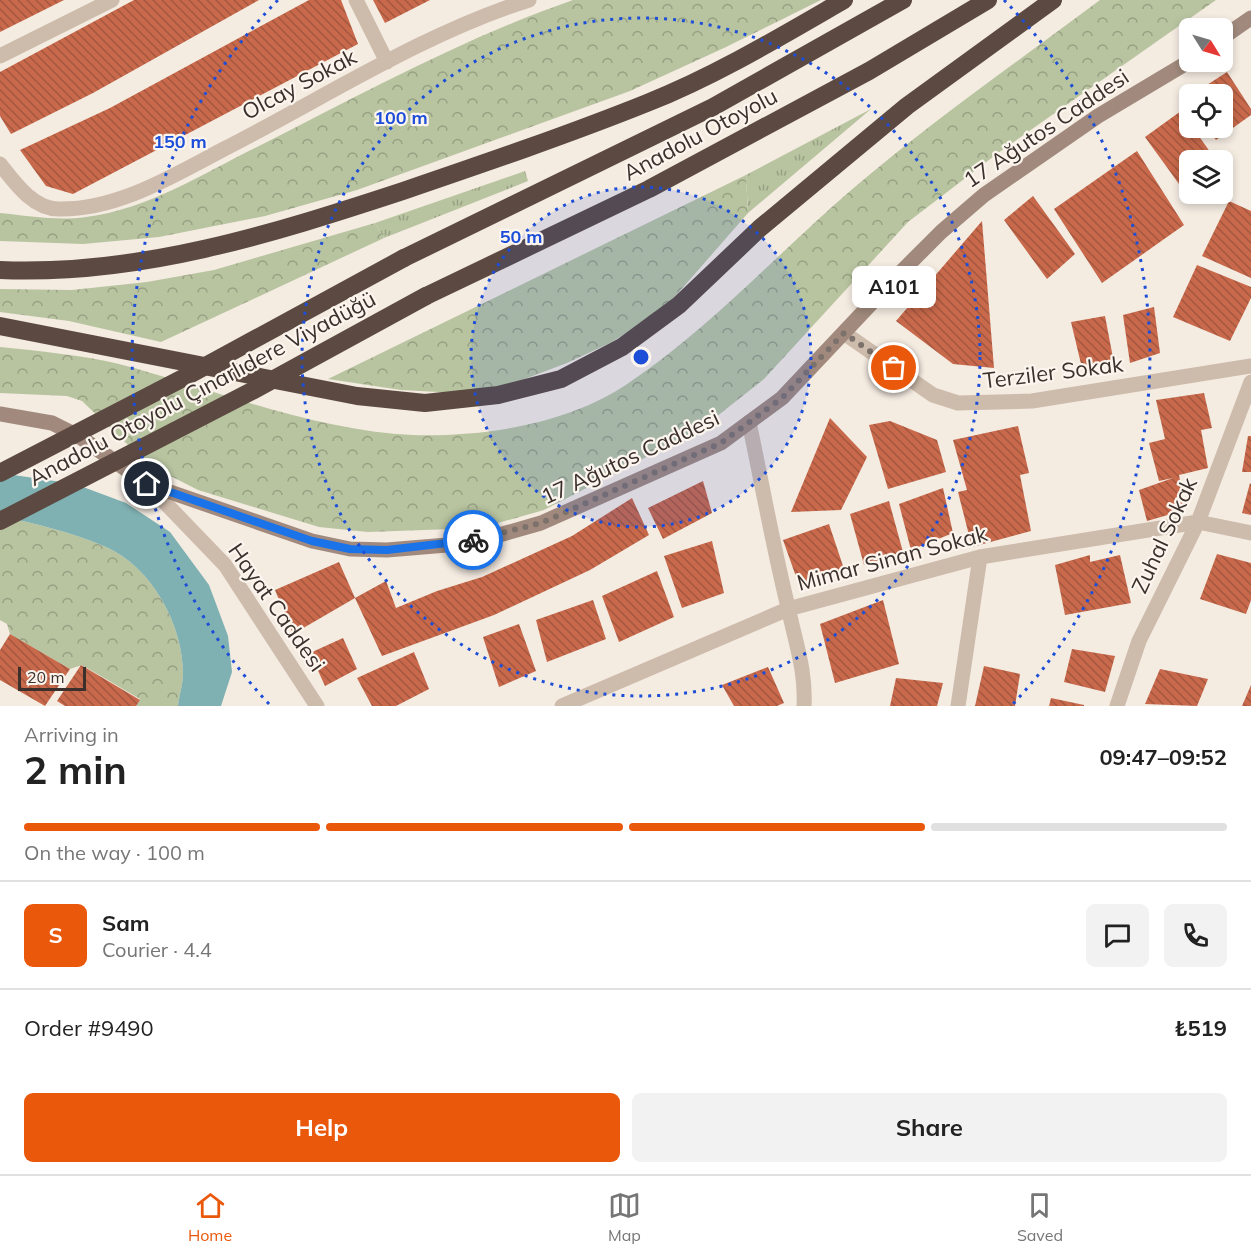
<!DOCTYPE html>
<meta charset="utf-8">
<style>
:root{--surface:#fff;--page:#f2f2f2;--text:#222;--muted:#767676;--line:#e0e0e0;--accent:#ea580c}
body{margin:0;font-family:Mulish,sans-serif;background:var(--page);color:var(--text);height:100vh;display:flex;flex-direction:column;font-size:22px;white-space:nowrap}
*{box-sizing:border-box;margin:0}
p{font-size:20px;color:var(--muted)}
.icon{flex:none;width:33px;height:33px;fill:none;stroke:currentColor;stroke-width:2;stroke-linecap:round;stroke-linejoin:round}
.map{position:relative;height:706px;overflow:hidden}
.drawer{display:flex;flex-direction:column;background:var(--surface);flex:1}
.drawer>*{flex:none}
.needle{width:39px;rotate:127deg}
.controls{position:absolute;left:1179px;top:18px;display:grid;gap:12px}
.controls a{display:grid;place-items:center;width:54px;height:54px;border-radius:9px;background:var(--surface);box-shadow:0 3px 9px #0003;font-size:30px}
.scale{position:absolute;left:18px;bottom:15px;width:68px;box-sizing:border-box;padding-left:6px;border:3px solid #3b302b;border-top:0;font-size:16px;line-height:21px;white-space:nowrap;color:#3b302b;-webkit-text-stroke:4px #fbf5ee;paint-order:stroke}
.pin{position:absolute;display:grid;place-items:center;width:51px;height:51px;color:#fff;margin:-26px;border:3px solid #fff;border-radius:50%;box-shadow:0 2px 6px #0007}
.courier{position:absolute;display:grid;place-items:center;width:60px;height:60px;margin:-30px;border:4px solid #1a73e8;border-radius:50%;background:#fff;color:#222;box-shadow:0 2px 8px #0007}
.bubble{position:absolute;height:42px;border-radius:9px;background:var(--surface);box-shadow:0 3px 9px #0003;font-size:20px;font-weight:700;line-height:42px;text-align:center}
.summary em{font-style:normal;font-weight:700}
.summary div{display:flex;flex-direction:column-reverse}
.summary{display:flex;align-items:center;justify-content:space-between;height:102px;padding:0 24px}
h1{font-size:39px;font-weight:700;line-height:45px}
.bar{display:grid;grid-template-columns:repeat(4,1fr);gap:9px 6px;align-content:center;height:72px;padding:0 24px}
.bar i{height:8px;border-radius:4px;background:var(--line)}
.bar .current{background:var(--accent)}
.bar p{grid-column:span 4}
.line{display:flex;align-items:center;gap:15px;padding:0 24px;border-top:2px solid var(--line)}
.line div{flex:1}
.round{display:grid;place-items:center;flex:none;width:63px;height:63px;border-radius:9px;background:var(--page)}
.action{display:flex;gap:12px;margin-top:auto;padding:12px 24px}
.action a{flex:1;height:69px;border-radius:9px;background:var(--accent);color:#fff;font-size:24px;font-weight:700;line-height:69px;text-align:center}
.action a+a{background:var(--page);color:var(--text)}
.dock{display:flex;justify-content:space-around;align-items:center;height:84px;border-top:2px solid var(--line);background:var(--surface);font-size:16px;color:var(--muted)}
.dock a{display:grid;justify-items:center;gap:3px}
.dock .current{color:var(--accent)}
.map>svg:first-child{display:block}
.grass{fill:url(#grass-tufts)}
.forest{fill:url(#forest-crowns)}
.water{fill:#7fb0b2}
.building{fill:url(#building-back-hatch)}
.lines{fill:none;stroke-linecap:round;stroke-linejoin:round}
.street{stroke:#cdbbac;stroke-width:15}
.secondary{stroke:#a18a7d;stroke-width:15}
.highway{stroke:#5c4a42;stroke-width:18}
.highway-bridge{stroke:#5c4a42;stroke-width:18}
.done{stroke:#7c716b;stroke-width:6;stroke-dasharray:0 10.8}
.route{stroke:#1a73e8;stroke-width:8}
.ring{fill:none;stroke:#1d4ed8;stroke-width:3;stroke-dasharray:3 6}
.labels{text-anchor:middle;stroke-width:4.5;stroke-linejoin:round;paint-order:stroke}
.street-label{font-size:22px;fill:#3b302b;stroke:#fbf5ee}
.centre{fill:#1d4ed8;stroke:#fbf5ee;stroke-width:3}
.ring-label{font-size:18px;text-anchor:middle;font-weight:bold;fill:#1d4ed8;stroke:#fbf5ee;stroke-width:4.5;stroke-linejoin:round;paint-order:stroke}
</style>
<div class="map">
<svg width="1251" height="706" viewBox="0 0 1251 706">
<defs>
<pattern id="grass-tufts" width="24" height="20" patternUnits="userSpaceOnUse" patternTransform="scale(1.5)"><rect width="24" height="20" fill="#b8c4a0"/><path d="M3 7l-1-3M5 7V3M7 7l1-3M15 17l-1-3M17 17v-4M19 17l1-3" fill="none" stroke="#97a083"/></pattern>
<pattern id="forest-crowns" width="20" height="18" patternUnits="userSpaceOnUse" patternTransform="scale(1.5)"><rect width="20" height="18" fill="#b8c4a0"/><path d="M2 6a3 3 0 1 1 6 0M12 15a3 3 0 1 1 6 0" fill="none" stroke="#97a083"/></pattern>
<pattern id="building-back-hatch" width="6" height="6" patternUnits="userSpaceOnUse" patternTransform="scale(1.5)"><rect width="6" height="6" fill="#c8694b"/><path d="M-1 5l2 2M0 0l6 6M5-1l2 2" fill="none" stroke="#a4573f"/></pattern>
</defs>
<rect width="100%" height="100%" fill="#f4ebe1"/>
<path class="grass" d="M871 109 748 213 746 175Z
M525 171 528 181 384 238 375 223Z"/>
<path class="forest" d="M573 0H821L724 48 630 91 357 190 265 216 159 237 83 244 0 241V213C29 216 57 221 86 217 149 209 205 172 261 145 364 93 464 38 573 0Z
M1100 0H1216L998 153 908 222 764 379 716 417 681 439 544 510 480 528 368 532 319 527 198 490 149 465 82 401 67 396 0 393V347C39 351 81 355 119 364 214 389 314 431 413 435 485 437 570 424 630 382 710 328 777 254 849 192 929 123 1016 63 1100 0Z
M746 175 748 213 665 308 612 342 567 363 514 383 457 393 401 390 328 379Z
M375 223 384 238 161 342 69 321 0 312V289L72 290 147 282 214 270Z
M0 516C36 524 72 532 106 547 152 567 183 625 183 674 183 684 179 696 178 706H136L140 699 82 665 70 669 10 634 7 624 0 620Z"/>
<path class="water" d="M0 473 75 484 126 503 170 532 209 585 228 636 232 672 221 706H178C179 696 183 684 183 674 183 625 152 567 106 547 72 532 36 524 0 516Z"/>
<path class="building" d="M0 0H64L0 32Z
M134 0H259L93 93 11 134 0 116V72Z
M309 0H341L358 44 73 194 46 186 20 150 110 108Z
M373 0H430L385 23Z
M1227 72 1251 109V115L1216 140 1207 128H1222V94H1193Z
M1181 111 1190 128H1193L1213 156 1207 160H1190V175L1179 184 1145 137Z
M1137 151 1184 225 1102 283 1054 209Z
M1033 196 1075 254 1047 279 1004 220Z
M1229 201 1251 211V278L1202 256Z
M982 221 994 368 953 364 896 321Z
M1197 265 1251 287V298L1230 341 1173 317Z
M1154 307 1160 353 1130 363 1123 315Z
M1105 316 1114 363 1082 368 1071 322Z
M1204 393 1212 428 1201 430 1208 468 1179 475 1185 510 1147 521 1139 490 1173 478 1159 481 1149 443 1165 439 1156 400Z
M830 418 867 457 841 510 791 512Z
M890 421 937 440 946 472 888 489 869 425Z
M1018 426 1029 473 1020 475 1031 531 972 547 958 492 967 490 953 440Z
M1248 436H1251V472H1242Z
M703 481 712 513 663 539 648 508Z
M1250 483 1251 484V515L1242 513Z
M943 488 953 533 911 550 899 504Z
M632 498 649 535 590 570 494 615 382 656 355 598 386 581 396 608 437 591 482 577 572 536Z
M889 501 903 552 864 565 850 514Z
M829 524 844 569 799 585 783 540Z
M712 541 724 593 682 608 664 556Z
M1217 554 1251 563V600L1246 614 1200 599Z
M1090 555V562L1120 555 1131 603 1065 615 1055 565Z
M339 562 355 598 293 634 275 590Z
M657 571 674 617 619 642 602 596Z
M593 600 606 639 547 662 536 620Z
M883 600 899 664 835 683 820 624Z
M519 624 536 671 499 687 483 637Z
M10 634 70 669 45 706 0 680V650Z
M343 638 357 669 325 686 310 653Z
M1072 649 1115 656 1105 692 1064 682Z
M414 652 429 689 396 706H372L357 678Z
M81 665 140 700 136 706H65L57 701Z
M984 666 1020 674 1015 706H975Z
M768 667 784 703 777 706H734L722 685Z
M1160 669 1208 679 1197 706 1145 704Z
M896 678 943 683 937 706H890Z
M1251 685V706H1242Z
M1051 698 1084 705V706H1049Z"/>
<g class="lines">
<path class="street" d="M356 0 387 62
M0 56 112 0
M0 164C15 183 33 209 59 209 118 210 174 175 224 149 324 98 422 34 529 0
M844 333 933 395 958 403 1032 401 1251 366
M749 422C762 484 773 546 788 607 795 641 806 670 804 706
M147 484 225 565 317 706
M562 706 788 609 980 557 1198 522 1251 533
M958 706 980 557
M1117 706 1139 641 1198 522 1251 382"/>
<path class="secondary" d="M1222 38 1251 18
M0 414 52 423 80 437 147 484 312 541 350 549 387 550 447 545 492 537 541 523 721 443 782 398 900 273 941 232 984 195 1098 116 1190 61"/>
<path class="highway" d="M404 258 713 107 903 0
M0 270C139 276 272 234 403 191 485 163 567 135 647 103 715 76 780 37 844 0
M426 296 649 189 869 71 988 0
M0 326 357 396 425 403 498 395 561 379 622 347 679 305 760 228 907 106 1053 0"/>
<path class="highway-bridge" d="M0 473 189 375 404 258
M0 521 252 391 426 296"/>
</g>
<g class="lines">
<path class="done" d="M473 540 541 523 721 443 782 398 844 333 894 368"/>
<path class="route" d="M147 484 312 541 350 549 387 550 473 540"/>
</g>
<circle cx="641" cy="357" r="170" fill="#1d4ed8" fill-opacity=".12"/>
<g class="ring">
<circle cx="641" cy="357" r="170"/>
<circle cx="641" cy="357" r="339"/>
<path d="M269 704A509 509 0 0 1 278 0M1004 0A509 509 0 0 1 1013 704"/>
</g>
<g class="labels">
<g class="street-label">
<text transform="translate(299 84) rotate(-28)" y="8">Olcay Sokak</text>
<text transform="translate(1046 128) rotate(-34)" y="8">17 Ağutos Caddesi</text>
<text transform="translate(700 134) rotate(-28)" y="8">Anadolu Otoyolu</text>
<text transform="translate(1053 372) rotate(-7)" y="8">Terziler Sokak</text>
<text transform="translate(202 388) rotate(-28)" y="8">Anadolu Otoyolu Çınarlıdere Viyadüğü</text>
<text transform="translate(630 457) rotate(-25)" y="8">17 Ağutos Caddesi</text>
<text transform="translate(1164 535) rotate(-65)" y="8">Zuhal Sokak</text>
<text transform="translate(892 558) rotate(-15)" y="8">Mimar Sinan Sokak</text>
<text transform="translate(277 607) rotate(55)" y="8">Hayat Caddesi</text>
</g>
</g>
<circle cx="641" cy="357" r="9" class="centre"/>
<g class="ring-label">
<text x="401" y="124">100 m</text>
<text x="180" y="148">150 m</text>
<text x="521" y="243">50 m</text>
</g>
</svg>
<div class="controls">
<a><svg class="needle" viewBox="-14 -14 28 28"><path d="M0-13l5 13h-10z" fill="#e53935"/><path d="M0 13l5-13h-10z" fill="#767676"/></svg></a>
<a><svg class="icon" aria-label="locate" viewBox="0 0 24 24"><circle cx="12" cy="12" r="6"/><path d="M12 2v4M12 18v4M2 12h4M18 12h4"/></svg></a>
<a><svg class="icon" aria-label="layers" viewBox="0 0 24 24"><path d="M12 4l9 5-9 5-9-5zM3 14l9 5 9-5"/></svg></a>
</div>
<div class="scale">20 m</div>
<div class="pin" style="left:894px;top:368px;background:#ea580c"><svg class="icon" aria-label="bag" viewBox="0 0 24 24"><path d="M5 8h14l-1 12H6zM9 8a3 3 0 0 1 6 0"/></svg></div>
<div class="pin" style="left:147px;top:484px;background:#1f2937"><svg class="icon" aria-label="home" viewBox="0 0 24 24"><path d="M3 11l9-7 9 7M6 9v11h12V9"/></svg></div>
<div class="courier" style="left:473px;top:540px"><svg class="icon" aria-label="bike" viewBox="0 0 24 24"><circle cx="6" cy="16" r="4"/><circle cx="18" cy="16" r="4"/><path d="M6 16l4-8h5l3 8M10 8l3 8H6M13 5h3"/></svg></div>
<div class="bubble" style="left:852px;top:266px;width:84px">A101</div>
</div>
<section class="drawer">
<div class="summary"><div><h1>2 min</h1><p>Arriving in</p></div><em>09:47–09:52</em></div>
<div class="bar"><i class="current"></i><i class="current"></i><i class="current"></i><i></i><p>On the way · 100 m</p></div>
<div class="line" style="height:108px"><b class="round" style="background:var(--accent);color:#fff">S</b><div><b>Sam</b><p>Courier · 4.4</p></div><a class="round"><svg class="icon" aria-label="chat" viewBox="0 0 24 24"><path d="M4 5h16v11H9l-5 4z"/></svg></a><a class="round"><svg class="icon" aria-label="phone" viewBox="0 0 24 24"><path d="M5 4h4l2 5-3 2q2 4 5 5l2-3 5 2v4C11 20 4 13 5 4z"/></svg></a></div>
<div class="line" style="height:78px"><div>Order #9490</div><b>₺519</b></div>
<div class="action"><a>Help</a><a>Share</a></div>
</section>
<nav class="dock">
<a class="current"><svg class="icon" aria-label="home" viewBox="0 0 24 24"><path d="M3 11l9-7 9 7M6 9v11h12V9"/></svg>Home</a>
<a><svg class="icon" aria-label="map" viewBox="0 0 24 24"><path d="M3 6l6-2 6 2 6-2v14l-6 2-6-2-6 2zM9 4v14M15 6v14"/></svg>Map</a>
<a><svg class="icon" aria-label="saved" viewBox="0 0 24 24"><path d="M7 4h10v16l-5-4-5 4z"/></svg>Saved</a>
</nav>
